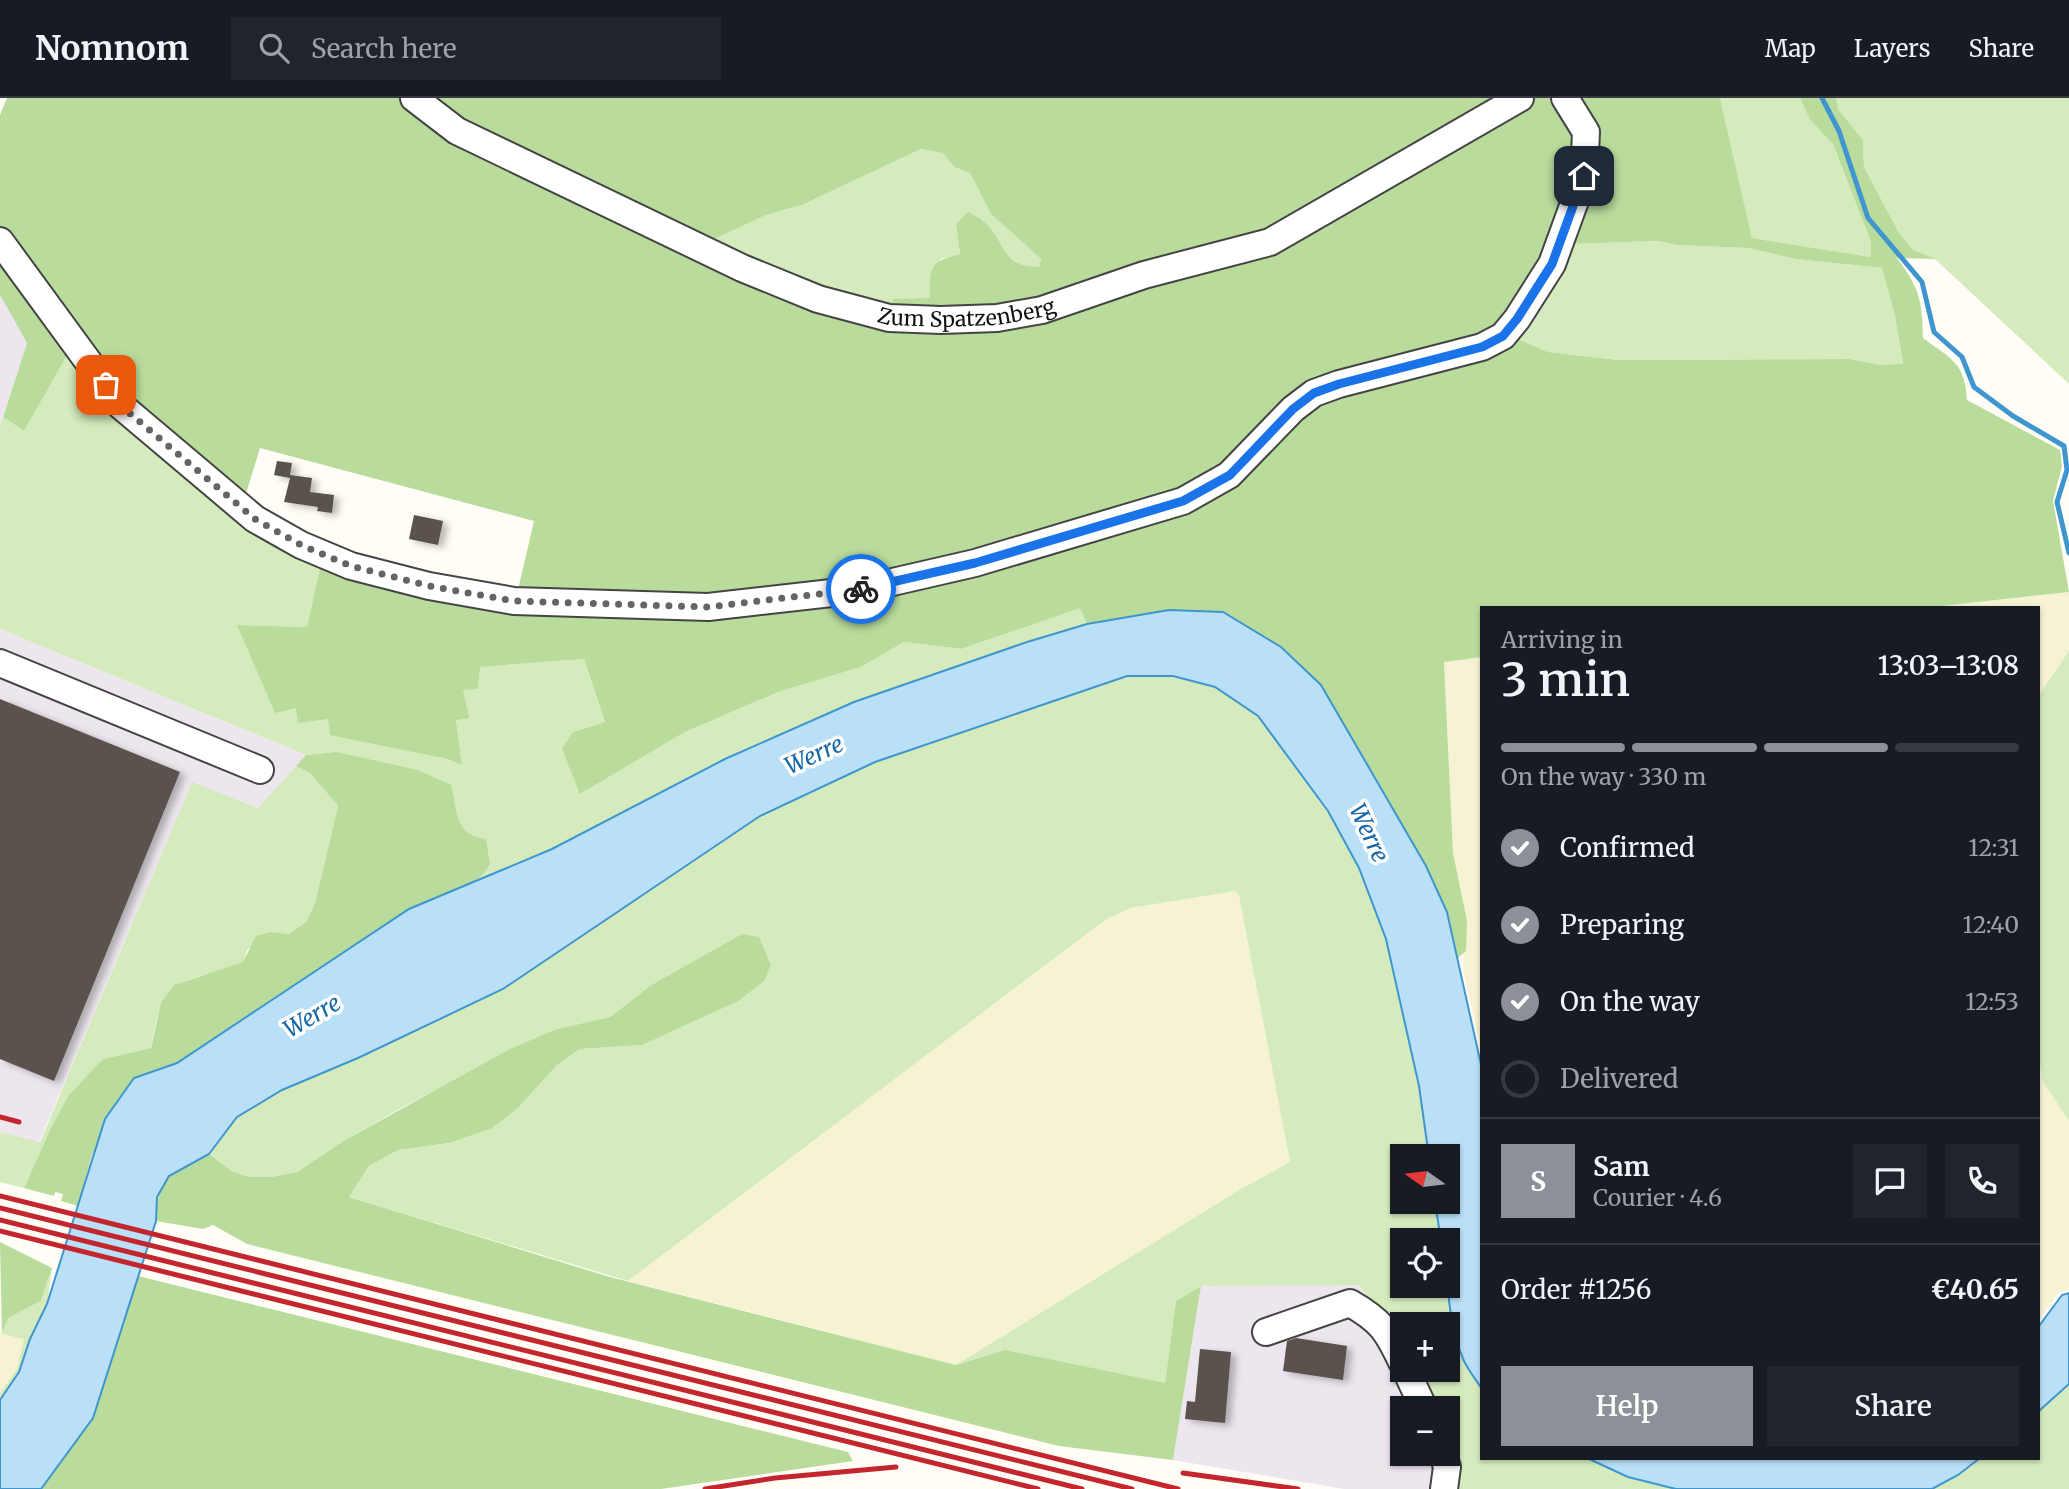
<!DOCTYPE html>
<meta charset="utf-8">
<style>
:root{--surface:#171b24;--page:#20242c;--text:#f1f3f6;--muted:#9ea1a6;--line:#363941;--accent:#8c9099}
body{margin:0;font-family:Merriweather,serif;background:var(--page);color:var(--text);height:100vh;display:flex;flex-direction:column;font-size:26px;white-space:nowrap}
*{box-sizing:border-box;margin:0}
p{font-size:23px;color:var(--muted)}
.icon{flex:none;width:38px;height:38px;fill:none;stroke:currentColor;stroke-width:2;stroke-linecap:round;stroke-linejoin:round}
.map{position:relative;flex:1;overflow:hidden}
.details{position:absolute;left:1480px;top:508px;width:560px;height:854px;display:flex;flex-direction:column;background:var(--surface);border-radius:0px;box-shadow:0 2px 5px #0004}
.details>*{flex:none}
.needle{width:46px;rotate:284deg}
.fabs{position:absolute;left:1390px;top:1046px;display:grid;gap:14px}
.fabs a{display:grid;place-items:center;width:70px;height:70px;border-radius:0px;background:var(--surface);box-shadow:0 2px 5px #0004;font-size:35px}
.pin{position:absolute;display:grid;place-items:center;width:60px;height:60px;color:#fff;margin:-30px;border-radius:14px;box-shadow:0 4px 10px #0006}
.courier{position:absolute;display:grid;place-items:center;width:70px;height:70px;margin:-35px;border:5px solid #1a73e8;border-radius:50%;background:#fff;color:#222;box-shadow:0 2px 9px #0007}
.summary em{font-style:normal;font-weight:600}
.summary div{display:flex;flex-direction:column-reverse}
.summary{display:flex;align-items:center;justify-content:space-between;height:119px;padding:0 21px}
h1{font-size:46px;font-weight:600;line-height:52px}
.bar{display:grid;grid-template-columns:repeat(4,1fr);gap:10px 7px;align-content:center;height:84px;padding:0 21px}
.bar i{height:9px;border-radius:5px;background:var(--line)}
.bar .on{background:var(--accent)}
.bar p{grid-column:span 4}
.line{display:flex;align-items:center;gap:18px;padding:0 21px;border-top:2px solid var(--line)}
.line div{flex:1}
.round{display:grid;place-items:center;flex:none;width:74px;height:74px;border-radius:0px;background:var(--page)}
ol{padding:0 21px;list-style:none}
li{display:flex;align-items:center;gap:21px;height:77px}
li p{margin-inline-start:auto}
li .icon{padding:7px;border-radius:50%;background:var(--accent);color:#fff;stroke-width:4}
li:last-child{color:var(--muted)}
li i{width:38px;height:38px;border:4px solid var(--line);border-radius:50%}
.cta{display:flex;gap:14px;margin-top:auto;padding:14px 21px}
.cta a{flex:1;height:80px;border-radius:0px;background:var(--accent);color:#fff;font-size:28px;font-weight:600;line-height:80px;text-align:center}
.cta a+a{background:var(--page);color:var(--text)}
header{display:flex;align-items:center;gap:42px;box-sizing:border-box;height:98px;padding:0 35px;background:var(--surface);border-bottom:2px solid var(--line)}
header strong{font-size:33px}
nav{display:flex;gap:38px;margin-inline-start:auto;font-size:24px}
.search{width:490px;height:63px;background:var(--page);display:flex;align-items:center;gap:18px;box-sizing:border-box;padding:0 24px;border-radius:0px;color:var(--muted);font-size:26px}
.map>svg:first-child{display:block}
.industrial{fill:#eee6ef}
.farmland{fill:#f6f3d4}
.green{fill:#d5ebbd}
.forest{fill:#b9dc9c;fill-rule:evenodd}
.water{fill:#b9e0f7;stroke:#3f96cf;stroke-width:2}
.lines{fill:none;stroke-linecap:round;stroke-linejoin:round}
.stream{stroke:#3f96cf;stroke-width:5}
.building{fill:#5a524d;filter:url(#shadow)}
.minor-casing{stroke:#444;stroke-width:30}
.minor{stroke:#fff;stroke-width:26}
.rail{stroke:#c4262e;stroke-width:5}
.done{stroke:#646461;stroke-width:7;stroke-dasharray:0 12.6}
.route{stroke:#1a73e8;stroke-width:9}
.labels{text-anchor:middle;stroke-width:7;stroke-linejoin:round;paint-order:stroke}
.street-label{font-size:21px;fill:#111;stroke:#fff}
.water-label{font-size:23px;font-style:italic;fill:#1768a6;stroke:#fff}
</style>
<header>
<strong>Nomnom</strong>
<div class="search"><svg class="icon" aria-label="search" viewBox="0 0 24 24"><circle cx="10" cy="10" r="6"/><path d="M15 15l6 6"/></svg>Search here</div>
<nav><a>Map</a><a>Layers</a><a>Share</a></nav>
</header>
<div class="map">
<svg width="2069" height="1391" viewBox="0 0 2069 1391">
<defs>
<filter id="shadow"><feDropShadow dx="5.5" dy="3" stdDeviation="3.5" flood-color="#0004"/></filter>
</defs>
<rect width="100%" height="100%" fill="#fffdf5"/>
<path class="industrial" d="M0 197 27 245 0 327Z
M0 531 306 657 259 710 192 685 39 1044 0 1034Z
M1201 1187H1359L1430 1311H1402V1356H1447L1437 1391H1344L1173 1362Z"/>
<path class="farmland" d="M2069 494V553L2039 597V509H1933Z
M1482 559V956L1463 871 1467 823 1453 755 1444 563Z
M1226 793H1235L1239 798 1290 1064 1239 1092 956 1267 628 1183 1105 822 1130 810Z
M2039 961 2043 984 2069 1023V1192L2059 1194 2039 1222Z
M0 1234 25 1240 17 1271 0 1295Z"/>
<path class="green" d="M1720 0H1800L1810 22 1833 46 1871 144V159L1752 140Z
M1836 0H2069V286L1936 162 1912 152 1899 135 1864 69 1863 42 1838 11Z
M921 51 944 55 954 69 970 75 991 116 1041 161 1039 170C1006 167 1000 147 983 122L956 126 960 156 940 161 930 200 888 225 691 151 766 117 802 107Z
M1659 143 1676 147 1748 150 1796 161 1882 170 1895 218 1903 267H1881L1850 261 1618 262 1548 254 1518 241 1517 230 1568 146Z
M71 249 123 304 322 460 307 529 238 527 296 610 462 667 456 622 463 592 480 569 584 561 605 624 573 634 580 696 685 634 778 594 861 569 904 544 961 551 1080 509 1087 526 853 604 725 661 552 751 478 782 490 767 462 731 336 654 306 657 0 531V327L3 319 24 333Z
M2069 553V1023L2043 984 2039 961V597Z
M1127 578H1173L1215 589 1258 618 1327 713 1359 770 1386 841 1419 988 1429 1059H1402V1104H1435L1441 1143H1402V1188H1447L1454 1233 1465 1264 1482 1291V1360H1587L1628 1379 1676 1391H1452L1447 1346V1311H1430L1412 1272H1447V1227H1402V1251L1359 1187 1201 1188 1176 1203 1165 1286 1005 1252 956 1267 1239 1092 1290 1064 1239 798 1235 793 1130 810 1105 822 628 1183 349 1099 369 1068 398 1052 449 1045 519 1009 557 967 580 951 642 947 692 867 650 888 610 919 557 931 401 1010 345 1042 297 1074 271 1079H249L232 1073 209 1056 236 1019 282 992 358 960 503 891 760 718 875 664Z
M296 668 310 675 338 708 315 805 306 824 289 836 271 834 247 852 244 864C181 889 164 870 151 950L103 961 49 1034 24 1090 0 1084V1034L40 1044 192 684 258 710Z
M52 1170 47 1206 30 1241 19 1274 0 1301V1295L17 1271 24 1241 2 1236 8 1220 41 1203Z
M2069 1286V1391H1932L1958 1377 1980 1360H2039V1313Z"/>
<path class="forest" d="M7 0H1720L1752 140 1871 159V144L1833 46 1810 22 1800 0H1836L1838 11 1863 42 1864 69 1899 135 1913 152 1936 161 1897 160C1920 191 1922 202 1923 240 1951 261 1965 264 1967 302L2060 352 2062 368 2053 403 2069 494 1933 509H1482V559L1444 564 1453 755 1467 823 1466 853 1457 861 1447 814 1426 768 1321 587 1169 512 1087 526 1080 510 961 551 904 544 861 569 778 594 685 634 580 696 562 651 573 634 605 624 584 561 480 569 478 591 463 592 469 620 456 622 462 667 443 660 330 637 328 621 298 625 296 610 275 615 237 527 307 529 322 460 514 509 534 423 260 350 243 405 71 250 24 333 3 319 27 245 0 197V17ZM921 51 943 55 954 69 970 75 991 116 1041 161 1039 169C998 168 1006 141 982 122 978 119 972 116 968 114L956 126 960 156C929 163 930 170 930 200L893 201 888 225 692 151 766 117 802 107ZM1659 143 1676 147 1748 150 1796 161 1882 170 1895 218 1903 266 1881 267 1850 261 1618 262 1548 254 1518 241 1517 230 1568 146Z
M336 654 418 672 451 687C458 714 454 737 486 741L490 767 478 782 409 811 177 965 135 980 92 1057 78 1108 61 1103 63 1096 55 1094 54 1098 24 1090 49 1034 69 997 103 961 151 950 161 905 174 887 243 864 256 838 271 834 289 836 306 824 315 805 338 708 310 675 296 668 306 657Z
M742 836 759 839 771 867 764 883 738 903 642 947 580 951 557 967 519 1009 492 1030 449 1045 398 1052 369 1068 349 1099 610 1179 956 1267 1005 1252 1165 1285 1176 1203 1201 1188 1173 1362 1059 1348 247 1146 213 1127 203 1131 156 1123C158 1076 171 1077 209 1056L232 1073 249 1079H271L297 1074 345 1042 510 951 557 931 610 919 650 888Z
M0 1144 52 1170 41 1203 8 1220 2 1236Z
M138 1178 848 1354 853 1363 661 1391H41L93 1320Z"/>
<path class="water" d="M1169 512 1223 514 1281 549 1321 587 1426 768 1447 814 1482 971V1291C1476 1282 1469 1273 1464 1263 1447 1225 1447 1183 1447 1143H1441L1435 1104H1447V1059H1429L1419 988 1386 841 1359 770 1328 713 1258 618 1215 589 1173 578H1127L875 664 760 718 503 891 358 960 282 992 237 1019 209 1056 169 1078 157 1099 156 1123 93 1320 41 1391H0V1302L19 1274 30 1241 47 1206 105 1021 134 980 177 965 409 811 552 751 725 661 854 604 1027 544 1087 526Z
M2069 1195V1286L2039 1313V1228L2062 1197Z
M1587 1360H1980L1958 1377 1932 1391H1676L1628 1379Z"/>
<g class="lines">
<path class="stream" d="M1822 0 1839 33 1868 120 1922 184 1934 234 1962 259 1974 289 2013 318 2064 348 2067 372 2057 404 2069 455"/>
</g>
<path class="building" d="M277 363 292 365 290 377 312 380 310 394 334 397 332 415 317 413 318 409 284 404 290 380 274 377Z
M414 417 443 423 438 447 409 441Z
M0 601 180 674 54 983 0 961Z
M1296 1240 1347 1248 1343 1282 1283 1273 1287 1243Z
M1200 1251 1231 1254 1225 1325 1185 1321 1187 1303 1195 1304Z"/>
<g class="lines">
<defs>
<g id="minor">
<path id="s1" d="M414 0 457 33 742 170 818 201 889 220 941 222 997 220 1042 212 1144 177 1270 144 1520 0"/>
<path d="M0 143 120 307 255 421 301 447 351 468 429 488 514 503 708 509 858 492 975 465 1183 403 1229 377 1293 311 1314 295 1339 286 1482 249 1503 238 1517 221 1552 166 1584 78 1586 34 1565 0"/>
<path d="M0 565 260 672"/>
<path d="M1266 1234 1350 1205C1381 1223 1387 1232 1402 1264"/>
<path d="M1406 1272 1424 1311"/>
<path d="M1443 1356 1447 1369 1444 1391"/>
</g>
</defs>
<use href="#minor" class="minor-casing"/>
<use href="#minor" class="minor"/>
<path class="rail" d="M0 1019 19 1024
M0 1098 1178 1391
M0 1110 1132 1391
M0 1122 1082 1391
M0 1133 1038 1391
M1183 1375 1298 1391
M705 1391 775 1380 896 1369"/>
</g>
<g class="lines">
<path class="done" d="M106 287 120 307 255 421 301 447 351 468 429 488 514 503 708 509 861 491"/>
<path class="route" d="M861 491 975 465 1183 403 1230 377 1293 311 1314 295 1339 286 1482 249 1503 238 1517 221 1552 166 1584 78"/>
</g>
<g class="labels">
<g class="street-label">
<text dy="7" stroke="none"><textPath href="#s1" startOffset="604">Zum Spatzenberg</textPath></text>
</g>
<g class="water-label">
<text transform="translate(814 657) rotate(-24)" y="8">Werre</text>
<text transform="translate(1369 735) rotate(65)" y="8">Werre</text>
<text transform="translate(312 918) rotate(-30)" y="8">Werre</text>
</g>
</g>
</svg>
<div class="fabs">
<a><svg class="needle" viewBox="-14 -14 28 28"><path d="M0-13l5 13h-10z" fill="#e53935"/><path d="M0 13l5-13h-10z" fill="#9ea1a6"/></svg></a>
<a><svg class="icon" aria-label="locate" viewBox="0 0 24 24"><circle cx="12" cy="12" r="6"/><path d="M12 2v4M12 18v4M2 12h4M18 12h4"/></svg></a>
<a>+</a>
<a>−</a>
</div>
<div class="pin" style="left:106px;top:287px;background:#ea580c"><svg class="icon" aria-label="bag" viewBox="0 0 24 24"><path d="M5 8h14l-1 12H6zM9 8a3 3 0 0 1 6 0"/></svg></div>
<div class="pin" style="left:1584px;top:78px;background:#1f2937"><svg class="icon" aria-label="home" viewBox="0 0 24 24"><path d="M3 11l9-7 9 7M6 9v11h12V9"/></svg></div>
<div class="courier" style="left:861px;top:491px"><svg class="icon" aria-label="bike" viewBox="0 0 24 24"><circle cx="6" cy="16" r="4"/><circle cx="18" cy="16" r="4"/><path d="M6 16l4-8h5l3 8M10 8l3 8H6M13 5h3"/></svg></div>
<section class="details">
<div class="summary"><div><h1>3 min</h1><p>Arriving in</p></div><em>13:03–13:08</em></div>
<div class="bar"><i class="on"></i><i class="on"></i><i class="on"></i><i></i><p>On the way · 330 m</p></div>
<ol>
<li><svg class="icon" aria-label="check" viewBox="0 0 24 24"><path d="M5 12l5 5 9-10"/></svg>Confirmed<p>12:31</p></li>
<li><svg class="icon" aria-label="check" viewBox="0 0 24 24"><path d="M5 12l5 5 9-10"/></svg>Preparing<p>12:40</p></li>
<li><svg class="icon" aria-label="check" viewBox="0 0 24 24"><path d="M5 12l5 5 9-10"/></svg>On the way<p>12:53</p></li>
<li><i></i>Delivered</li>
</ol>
<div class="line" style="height:126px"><b class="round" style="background:var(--accent);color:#fff">S</b><div><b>Sam</b><p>Courier · 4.6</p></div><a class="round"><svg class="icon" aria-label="chat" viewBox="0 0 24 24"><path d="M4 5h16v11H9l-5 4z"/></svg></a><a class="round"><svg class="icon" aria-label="phone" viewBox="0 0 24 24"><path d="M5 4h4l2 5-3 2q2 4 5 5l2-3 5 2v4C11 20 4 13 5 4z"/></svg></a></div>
<div class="line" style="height:91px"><div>Order #1256</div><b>€40.65</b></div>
<div class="cta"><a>Help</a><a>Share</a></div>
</section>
</div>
